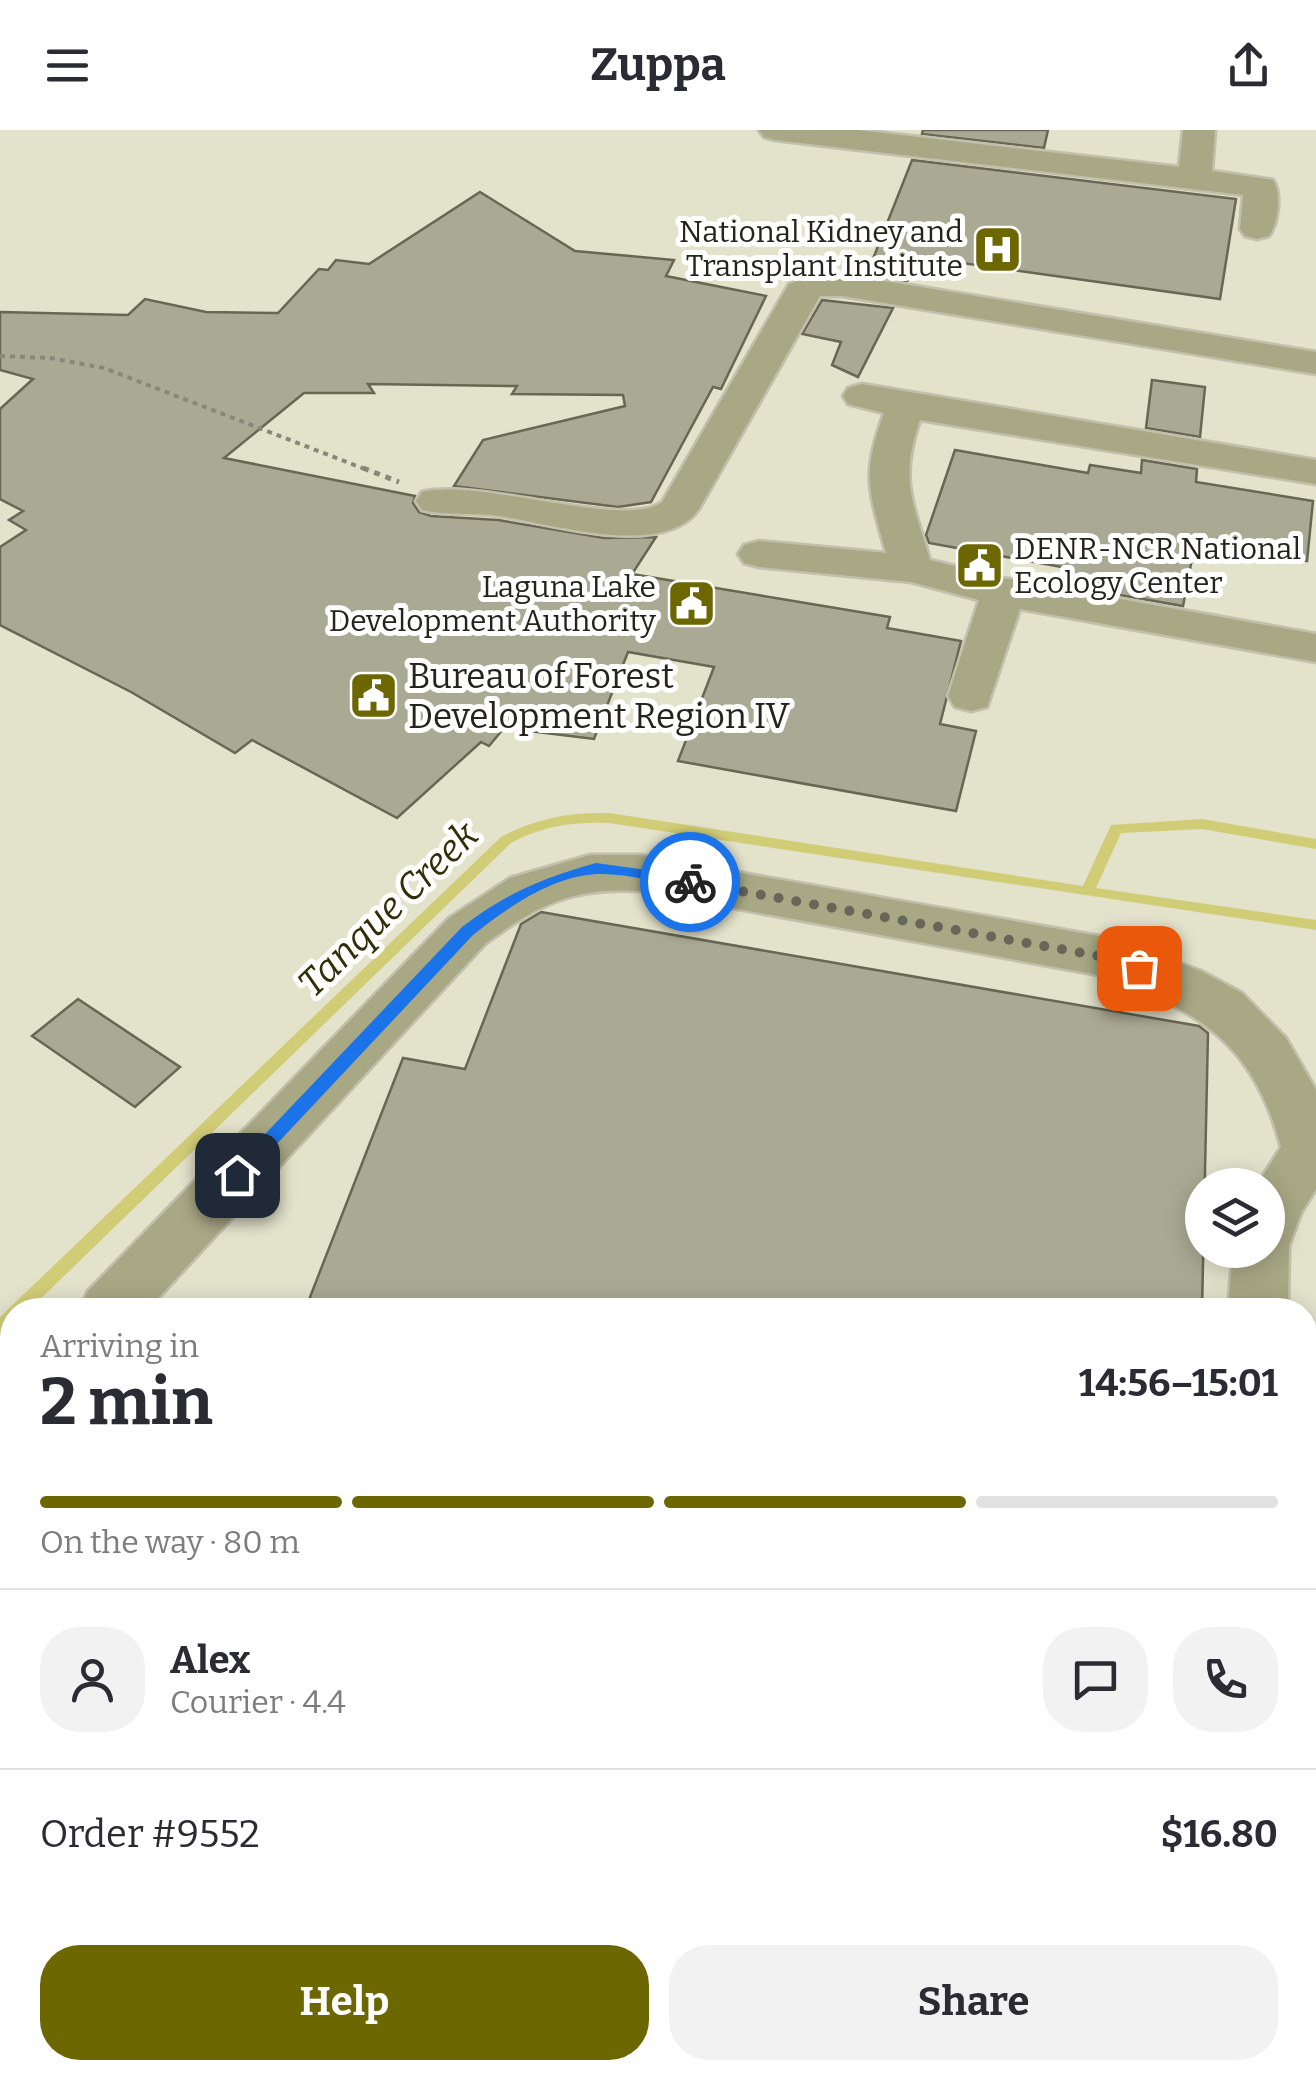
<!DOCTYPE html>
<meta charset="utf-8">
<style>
:root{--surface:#fff;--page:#f2f2f3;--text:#2b2b33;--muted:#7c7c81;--line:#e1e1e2;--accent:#6c6700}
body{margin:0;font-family:Bitter,serif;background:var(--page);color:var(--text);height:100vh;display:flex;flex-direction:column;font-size:38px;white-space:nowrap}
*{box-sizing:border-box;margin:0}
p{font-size:32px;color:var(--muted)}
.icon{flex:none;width:55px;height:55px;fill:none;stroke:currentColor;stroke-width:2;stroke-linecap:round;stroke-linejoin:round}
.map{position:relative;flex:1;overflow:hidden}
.details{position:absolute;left:0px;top:1168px;width:1318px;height:782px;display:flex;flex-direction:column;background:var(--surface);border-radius:40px 40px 0 0;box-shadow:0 5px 25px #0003}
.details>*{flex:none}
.controls{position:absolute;left:1185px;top:1038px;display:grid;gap:20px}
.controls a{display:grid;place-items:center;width:100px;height:100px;border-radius:50%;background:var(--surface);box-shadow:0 5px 25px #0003;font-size:50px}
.pin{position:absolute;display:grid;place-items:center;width:85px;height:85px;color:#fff;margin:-42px;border-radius:20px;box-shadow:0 5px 15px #0006}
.courier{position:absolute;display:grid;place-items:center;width:100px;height:100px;margin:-50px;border:8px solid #1a73e8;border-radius:50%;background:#fff;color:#222;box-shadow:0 2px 12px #0007}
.summary em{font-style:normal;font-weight:700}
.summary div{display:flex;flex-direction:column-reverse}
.summary{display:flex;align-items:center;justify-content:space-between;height:170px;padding:0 40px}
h1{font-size:65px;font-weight:700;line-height:75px}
.bar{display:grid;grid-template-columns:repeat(4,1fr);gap:15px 10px;align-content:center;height:120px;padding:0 40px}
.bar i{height:12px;border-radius:8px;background:var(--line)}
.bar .on{background:var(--accent)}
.bar p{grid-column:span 4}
.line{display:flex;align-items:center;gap:25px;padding:0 40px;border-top:2px solid var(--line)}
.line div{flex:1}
.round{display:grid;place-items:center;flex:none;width:105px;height:105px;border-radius:40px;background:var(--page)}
.primary-button{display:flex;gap:20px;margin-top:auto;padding:20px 40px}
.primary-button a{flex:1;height:115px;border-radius:40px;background:var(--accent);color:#fff;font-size:40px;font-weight:700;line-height:115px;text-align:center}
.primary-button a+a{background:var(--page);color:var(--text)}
header{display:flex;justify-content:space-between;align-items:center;height:130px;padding:0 40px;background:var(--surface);font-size:45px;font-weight:700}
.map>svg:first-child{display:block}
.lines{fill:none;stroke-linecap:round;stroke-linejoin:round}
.stream{fill:#d1cd77;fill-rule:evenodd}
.building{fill:#aaa993;stroke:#676753;stroke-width:2.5}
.minor-casing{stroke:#c1c0ac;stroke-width:5}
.path-far1{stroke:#898878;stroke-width:4;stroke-dasharray:5 5;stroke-linecap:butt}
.path{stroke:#898878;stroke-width:5;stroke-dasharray:6 6;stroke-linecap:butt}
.minor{fill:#a9a885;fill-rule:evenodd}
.route{fill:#1a73e8}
.done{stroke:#686659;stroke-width:10;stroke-dasharray:0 18}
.labels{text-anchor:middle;stroke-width:10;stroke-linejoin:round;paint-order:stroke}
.far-poi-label{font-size:30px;fill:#25241c;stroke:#fff;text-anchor:end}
.poi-label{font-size:35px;fill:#25241c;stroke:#fff;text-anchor:start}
.water-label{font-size:38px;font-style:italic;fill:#312f08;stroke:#fff}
</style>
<header><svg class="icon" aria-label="menu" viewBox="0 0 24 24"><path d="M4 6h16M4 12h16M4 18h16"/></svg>Zuppa<svg class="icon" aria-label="share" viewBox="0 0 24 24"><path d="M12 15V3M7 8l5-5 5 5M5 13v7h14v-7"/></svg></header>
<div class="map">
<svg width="1316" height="1949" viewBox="0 0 1316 1949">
<rect width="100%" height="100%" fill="#e3e2cb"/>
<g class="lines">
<path class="stream" d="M609 683 1083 756 1111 695 1202 689 1316 709V719L1202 699 1121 703 1096 758 1316 790V800L609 693C573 692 543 696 511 713L29 1180H12V1196L0 1205V1187L501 707C536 688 570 682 609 683Z"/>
</g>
<path class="building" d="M923 0H1048L1044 18 922 4Z
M912 30 1236 69 1220 169 919 127 907 151 867 144Z
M480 62 575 121 674 130 666 146 766 166 721 259 713 257 651 372 618 377 454 356 483 310 625 276 623 265 512 264 517 256 368 254 374 263H304L224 328 415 366 413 373 419 382 431 386 498 390 604 408 656 407 632 444 890 487 887 498 961 511 940 594 976 601 956 681 678 631 714 537 628 522 594 609 504 598 489 616 481 612 397 688 252 610 235 623 131 562 0 495V417L26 400 9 390 23 381 0 369V279L33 249 0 240V182L128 185 145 169 206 182 278 183 319 139 328 140 336 130 369 134Z
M822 170 893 178 858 247 832 235 841 212 802 204Z
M1152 250 1205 257 1200 307 1146 298Z
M955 320 1088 343 1090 335 1141 343 1142 330 1197 339 1196 352 1313 371 1307 431 1195 413 1183 476 1062 455 1067 438 929 413 926 405Z
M541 782 1199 896 1208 903 1202 1180H305L403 928 465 939 521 794Z
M78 869 180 937 135 977 32 906Z"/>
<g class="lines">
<defs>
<path id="minor" d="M759 0H858L1179 37 1183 0H1215L1212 41 1273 50C1282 63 1278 94 1269 106L1257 109 1245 106 1240 99 1243 65 775 10 764 7Z
M842 144 1316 222V244L842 166H820L699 379C663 430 551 393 499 386 473 382 447 386 422 380L416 371 422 362C480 348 627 400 662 372L789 154 812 145Z
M862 254 1316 330V354L920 290C899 350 913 372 930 430L1003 448 1316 504V532L1020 479 987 577 971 581 955 577 948 566 979 470 911 452 759 437 744 433 738 424 744 415 759 411 886 423C869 361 861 345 884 283L848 274 843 266 848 258Z
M590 725H640L1110 808 1201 841 1242 863 1286 908 1316 960V1059L1301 1083 1289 1116 1288 1180H1228L1233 1120H1268V1055H1257L1281 1017C1253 913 1201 882 1104 846L640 761C572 757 539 774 485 814L147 1180H79L88 1161 449 788 510 748Z
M12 1253V1373L0 1368V1257Z
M48 1938H126L122 1949H44Z"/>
</defs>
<use href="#minor" class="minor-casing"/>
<path class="path-far1" d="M0 226 50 228 104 238 370 341"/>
<path class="path" d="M363 338 399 352"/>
<use href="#minor" class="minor"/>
</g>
<path class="route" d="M596 733 690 746 698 752 690 757C661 753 627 743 597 744 552 746 507 778 473 805L243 1050H231V1040L462 797C506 763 543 748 596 733Z"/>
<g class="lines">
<path class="done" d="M690 752 1110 828 1139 838"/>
</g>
<defs>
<symbol id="hospital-square" viewBox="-11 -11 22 22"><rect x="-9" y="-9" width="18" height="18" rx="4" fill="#6c6700" stroke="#fff"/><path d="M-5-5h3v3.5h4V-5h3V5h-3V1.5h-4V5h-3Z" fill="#fff"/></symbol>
<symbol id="civic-square" viewBox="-11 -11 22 22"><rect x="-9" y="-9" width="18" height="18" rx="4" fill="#6c6700" stroke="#fff"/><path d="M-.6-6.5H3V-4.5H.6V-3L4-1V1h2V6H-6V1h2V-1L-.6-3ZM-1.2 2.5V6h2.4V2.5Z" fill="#fff"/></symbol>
</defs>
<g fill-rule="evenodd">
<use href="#hospital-square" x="970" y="92" width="55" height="55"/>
<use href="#civic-square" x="952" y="408" width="55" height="55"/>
<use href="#civic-square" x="664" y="446" width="55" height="55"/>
<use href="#civic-square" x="346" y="538" width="55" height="55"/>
</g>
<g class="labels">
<g class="far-poi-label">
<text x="963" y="112">National Kidney and<tspan x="963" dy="34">Transplant Institute</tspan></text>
<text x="1014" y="429" text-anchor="start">DENR-NCR National<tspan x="1014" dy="34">Ecology Center</tspan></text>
<text x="656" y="467">Laguna Lake<tspan x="656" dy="34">Development Authority</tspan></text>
</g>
<g class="poi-label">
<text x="408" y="558">Bureau of Forest<tspan x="408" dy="40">Development Region IV</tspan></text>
</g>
<g class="water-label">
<text transform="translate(388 779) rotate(-44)" y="13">Tanque Creek</text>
</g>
</g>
</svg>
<div class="controls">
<a><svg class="icon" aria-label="layers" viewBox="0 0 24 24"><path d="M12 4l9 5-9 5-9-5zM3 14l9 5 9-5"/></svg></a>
</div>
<div class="pin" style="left:1139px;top:838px;background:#ea580c"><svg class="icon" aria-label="bag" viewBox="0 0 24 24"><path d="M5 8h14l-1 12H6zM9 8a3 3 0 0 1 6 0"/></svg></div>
<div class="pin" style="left:237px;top:1045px;background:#1f2937"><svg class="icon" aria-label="home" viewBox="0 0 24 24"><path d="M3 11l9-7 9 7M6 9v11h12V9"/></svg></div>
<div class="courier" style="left:690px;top:752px"><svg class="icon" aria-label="bike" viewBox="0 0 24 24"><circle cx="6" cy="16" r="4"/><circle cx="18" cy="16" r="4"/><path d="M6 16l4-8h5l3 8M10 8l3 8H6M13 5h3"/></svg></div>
<section class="details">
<div class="summary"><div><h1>2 min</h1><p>Arriving in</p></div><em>14:56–15:01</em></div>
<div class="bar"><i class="on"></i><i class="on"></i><i class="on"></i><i></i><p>On the way · 80 m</p></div>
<div class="line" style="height:180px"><a class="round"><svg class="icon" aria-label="person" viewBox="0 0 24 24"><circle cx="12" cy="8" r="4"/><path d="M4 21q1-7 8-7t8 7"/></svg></a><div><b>Alex</b><p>Courier · 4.4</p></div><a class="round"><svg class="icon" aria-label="chat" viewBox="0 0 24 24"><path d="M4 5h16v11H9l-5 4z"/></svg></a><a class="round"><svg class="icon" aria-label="phone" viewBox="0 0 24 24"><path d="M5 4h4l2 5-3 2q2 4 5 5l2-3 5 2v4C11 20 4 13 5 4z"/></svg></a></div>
<div class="line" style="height:130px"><div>Order #9552</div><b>$16.80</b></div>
<div class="primary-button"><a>Help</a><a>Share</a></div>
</section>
</div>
